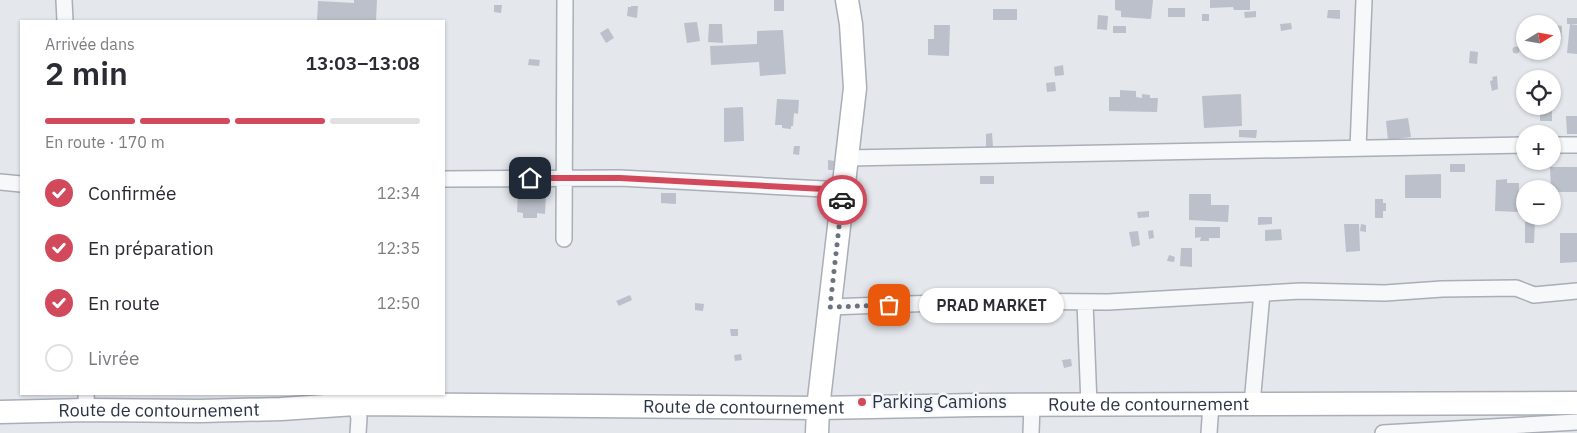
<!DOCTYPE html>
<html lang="fr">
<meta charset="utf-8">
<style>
:root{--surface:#fff;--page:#f7f7f7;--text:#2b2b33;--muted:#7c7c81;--line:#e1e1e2;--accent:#d1495b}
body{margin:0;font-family:"IBM Plex Sans",sans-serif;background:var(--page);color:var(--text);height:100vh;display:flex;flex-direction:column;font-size:19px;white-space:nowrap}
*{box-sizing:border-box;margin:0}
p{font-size:16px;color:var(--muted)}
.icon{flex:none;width:28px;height:28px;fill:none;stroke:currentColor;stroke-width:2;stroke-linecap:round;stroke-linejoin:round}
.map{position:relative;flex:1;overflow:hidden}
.drawer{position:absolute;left:20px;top:20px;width:425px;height:375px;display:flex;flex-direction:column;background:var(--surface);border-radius:0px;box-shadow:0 1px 4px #0004}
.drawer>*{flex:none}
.needle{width:32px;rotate:79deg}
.fabs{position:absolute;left:1516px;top:15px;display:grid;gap:10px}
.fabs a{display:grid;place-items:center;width:45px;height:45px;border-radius:50%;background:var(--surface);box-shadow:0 1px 4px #0004;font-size:25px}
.pin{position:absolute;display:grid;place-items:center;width:42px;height:42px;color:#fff;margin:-21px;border-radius:10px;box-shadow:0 2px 8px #0006}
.courier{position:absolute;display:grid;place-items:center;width:50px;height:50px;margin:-25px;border:4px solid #d1495b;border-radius:50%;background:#fff;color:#222;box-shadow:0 1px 6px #0007}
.bubble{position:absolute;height:35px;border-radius:18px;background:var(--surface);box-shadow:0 1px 4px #0004;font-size:16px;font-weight:600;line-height:35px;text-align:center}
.summary em{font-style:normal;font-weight:600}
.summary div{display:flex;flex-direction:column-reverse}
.summary{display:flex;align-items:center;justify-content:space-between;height:85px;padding:0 25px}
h1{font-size:32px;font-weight:600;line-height:38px}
.bar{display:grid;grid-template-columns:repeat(4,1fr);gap:8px 5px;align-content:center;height:60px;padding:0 25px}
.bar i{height:6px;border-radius:4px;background:var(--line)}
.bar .selected{background:var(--accent)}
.bar p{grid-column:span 4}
ol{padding:0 25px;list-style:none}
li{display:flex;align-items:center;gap:15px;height:55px}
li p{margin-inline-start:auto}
li .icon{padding:5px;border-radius:50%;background:var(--accent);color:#fff;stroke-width:4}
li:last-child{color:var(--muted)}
li i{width:28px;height:28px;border:2px solid var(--line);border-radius:50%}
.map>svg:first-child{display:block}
.building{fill:#bbc0ca}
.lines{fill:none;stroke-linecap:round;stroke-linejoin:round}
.street-casing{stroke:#a9aeb7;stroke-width:18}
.secondary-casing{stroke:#a9aeb7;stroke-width:25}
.street{stroke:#f7f8fa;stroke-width:15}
.secondary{stroke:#fff;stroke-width:22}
.done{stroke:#6c737f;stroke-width:5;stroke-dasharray:0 9}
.route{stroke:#d1495b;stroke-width:6}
.poi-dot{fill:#d1495b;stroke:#f4f6f9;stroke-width:2}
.labels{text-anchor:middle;stroke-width:5;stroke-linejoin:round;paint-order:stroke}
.poi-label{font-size:18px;fill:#2b3445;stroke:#f4f6f9;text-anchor:start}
.street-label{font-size:18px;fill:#2b3445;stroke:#f4f6f9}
</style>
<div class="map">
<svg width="1577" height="433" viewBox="0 0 1577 433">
<rect width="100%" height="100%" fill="#e4e7ec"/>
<path class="building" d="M354 0H377L376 21H317L318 1 354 3Z
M774 0H784V11H774Z
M1115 0H1153L1151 19 1121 17V11L1115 10Z
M1210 0H1250V10H1234L1233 7 1210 8Z
M494 5H502L501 13 494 12Z
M631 6H638L637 18 627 16 628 7H631Z
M1168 8H1185V17H1168Z
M993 9H1017V20H993Z
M1328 10H1340V19L1327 18Z
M1256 11V17L1245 18 1244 12Z
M1202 14H1209V21H1202Z
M1098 15 1108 16 1107 30 1097 29Z
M1567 18H1577V24H1567Z
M697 22 700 41 687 43 684 23Z
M1291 23 1292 29 1281 31 1280 24Z
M709 24H722L723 43 708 42Z
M1522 24H1525V44H1522Z
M1570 24 1577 25V54L1567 53Z
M934 25H950L949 56 928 55V39H934Z
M1552 25 1562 26 1561 43H1552Z
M1113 26H1126V33H1113Z
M608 28 614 38 606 43 600 33Z
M783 30 786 74 760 76 759 62 711 65 710 46 757 44V31Z
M1512.5 50a3.5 3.5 0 1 1 7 0a3.5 3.5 0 1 1-7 0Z
M1470 51 1478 52 1477 64 1469 63Z
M529 59 540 60 539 66 528 65Z
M1063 65 1064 75 1055 76 1054 67Z
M1497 76 1498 89 1492 91 1490 81 1493 80 1492 77Z
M1055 82 1056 91 1047 92 1046 83Z
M1120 90 1136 91V97L1142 98V94L1150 95V98H1158L1157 112 1109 111V97H1120Z
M1241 94 1242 126 1204 128 1202 96Z
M777 99 799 100 798 114 794 113 793 126H791V129L782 128V125H775Z
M1532 106H1552V121H1540V113H1531Z
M743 107 744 141 724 142V108Z
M1566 116H1577V134H1567Z
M1408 118 1411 137 1388 140 1386 121Z
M1239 130H1257L1256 138 1239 137Z
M992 133 993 147H986V134Z
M794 146H800L799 155 793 154Z
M828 160 835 161 834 170H828Z
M1450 164H1465V172H1450Z
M1550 167H1577V192H1552V189H1551Z
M1441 174V198H1405V175Z
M980 176H994V184H980Z
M1507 179V183H1519L1518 212 1495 211 1496 180Z
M518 191 525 192V193L546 194 545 214 537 213V218H523V213L517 212Z
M661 193H676V204L661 203Z
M1189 194H1211V205H1229L1228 222 1189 220Z
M1375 199H1383V203H1386V211H1383V218H1375Z
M1149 211V217L1138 218 1137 212Z
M1258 217H1272V224L1258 225Z
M1525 222H1535L1534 243H1525Z
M1344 224H1359L1360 251 1346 252Z
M1361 224 1366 225V232L1360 231Z
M1195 227H1220V238H1209V241H1200L1201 237 1195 238Z
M1281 229 1282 240 1265 241V230Z
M1153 230 1154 238 1149 239 1148 231Z
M1138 231 1140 245 1132 247 1129 232Z
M1560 233H1577V262L1560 263Z
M1181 248H1192V267L1180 266Z
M1169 255 1175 257 1174 262 1167 261Z
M630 295 632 300 619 306 616 301Z
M695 303 704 304 703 311 695 310Z
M730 329H738V336H731Z
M741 354 742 360 735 361 734 355Z
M1071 359 1072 366 1064 368 1062 360Z"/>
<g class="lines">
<defs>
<path id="street" d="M64 0 65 21
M1552 145H1577
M1358 148 1364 0
M847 158 1525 145
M444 179 620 178 843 190
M0 182 21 184
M564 239 565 0
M1085 302 1089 405
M830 307 989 301 1108 302 1301 291 1385 293 1442 289 1516 288 1534 295 1577 291
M86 394 87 410
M355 404 359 418 358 433
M1252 404 1262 293
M1031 433 1032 405
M1209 433 1211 404
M1383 433 1577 422"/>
<g id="secondary">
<path id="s1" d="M0 412 87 410 200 411 281 409 355 404 818 408 977 405 1577 403"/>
<path d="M817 433 818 408 855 88 851 24 847 0"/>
</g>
</defs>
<use href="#street" class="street-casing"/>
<use href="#secondary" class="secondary-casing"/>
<use href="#street" class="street"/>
<use href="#secondary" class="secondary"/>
</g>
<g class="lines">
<path class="done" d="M842 200 830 307 889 305"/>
<path class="route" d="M530 178H620L843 190 842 200"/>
</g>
<circle class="poi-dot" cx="862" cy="402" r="5"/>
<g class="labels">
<g class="poi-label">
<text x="872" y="408">Parking Camions</text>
</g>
<g class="street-label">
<text dy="6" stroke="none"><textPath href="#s1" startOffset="1149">Route de contournement</textPath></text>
<text dy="6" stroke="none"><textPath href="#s1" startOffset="744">Route de contournement</textPath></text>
<text dy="6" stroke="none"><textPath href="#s1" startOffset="159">Route de contournement</textPath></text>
</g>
</g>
</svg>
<div class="fabs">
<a><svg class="needle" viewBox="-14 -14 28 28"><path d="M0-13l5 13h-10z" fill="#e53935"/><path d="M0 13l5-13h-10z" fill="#7c7c81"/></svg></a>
<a><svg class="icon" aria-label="locate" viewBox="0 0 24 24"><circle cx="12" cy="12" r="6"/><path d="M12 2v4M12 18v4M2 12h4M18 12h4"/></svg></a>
<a>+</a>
<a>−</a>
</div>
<div class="pin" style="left:889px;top:305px;background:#ea580c"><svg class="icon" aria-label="bag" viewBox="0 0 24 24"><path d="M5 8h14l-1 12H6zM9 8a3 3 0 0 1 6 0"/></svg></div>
<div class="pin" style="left:530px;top:178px;background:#1f2937"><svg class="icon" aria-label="home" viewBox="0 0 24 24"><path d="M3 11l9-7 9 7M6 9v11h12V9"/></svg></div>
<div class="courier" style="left:842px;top:200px"><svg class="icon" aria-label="car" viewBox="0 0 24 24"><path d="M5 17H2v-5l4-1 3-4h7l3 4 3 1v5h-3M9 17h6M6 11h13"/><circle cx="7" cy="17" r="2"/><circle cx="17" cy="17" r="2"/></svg></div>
<div class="bubble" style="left:919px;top:288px;width:145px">PRAD MARKET</div>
<section class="drawer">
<div class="summary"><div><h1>2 min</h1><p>Arrivée dans</p></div><em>13:03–13:08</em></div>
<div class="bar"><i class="selected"></i><i class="selected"></i><i class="selected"></i><i></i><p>En route · 170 m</p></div>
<ol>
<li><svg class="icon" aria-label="check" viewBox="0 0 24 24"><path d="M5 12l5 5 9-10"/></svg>Confirmée<p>12:34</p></li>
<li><svg class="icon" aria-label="check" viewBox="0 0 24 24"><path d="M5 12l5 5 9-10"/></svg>En préparation<p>12:35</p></li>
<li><svg class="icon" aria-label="check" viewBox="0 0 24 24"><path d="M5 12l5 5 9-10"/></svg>En route<p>12:50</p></li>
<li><i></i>Livrée</li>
</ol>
</section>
</div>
